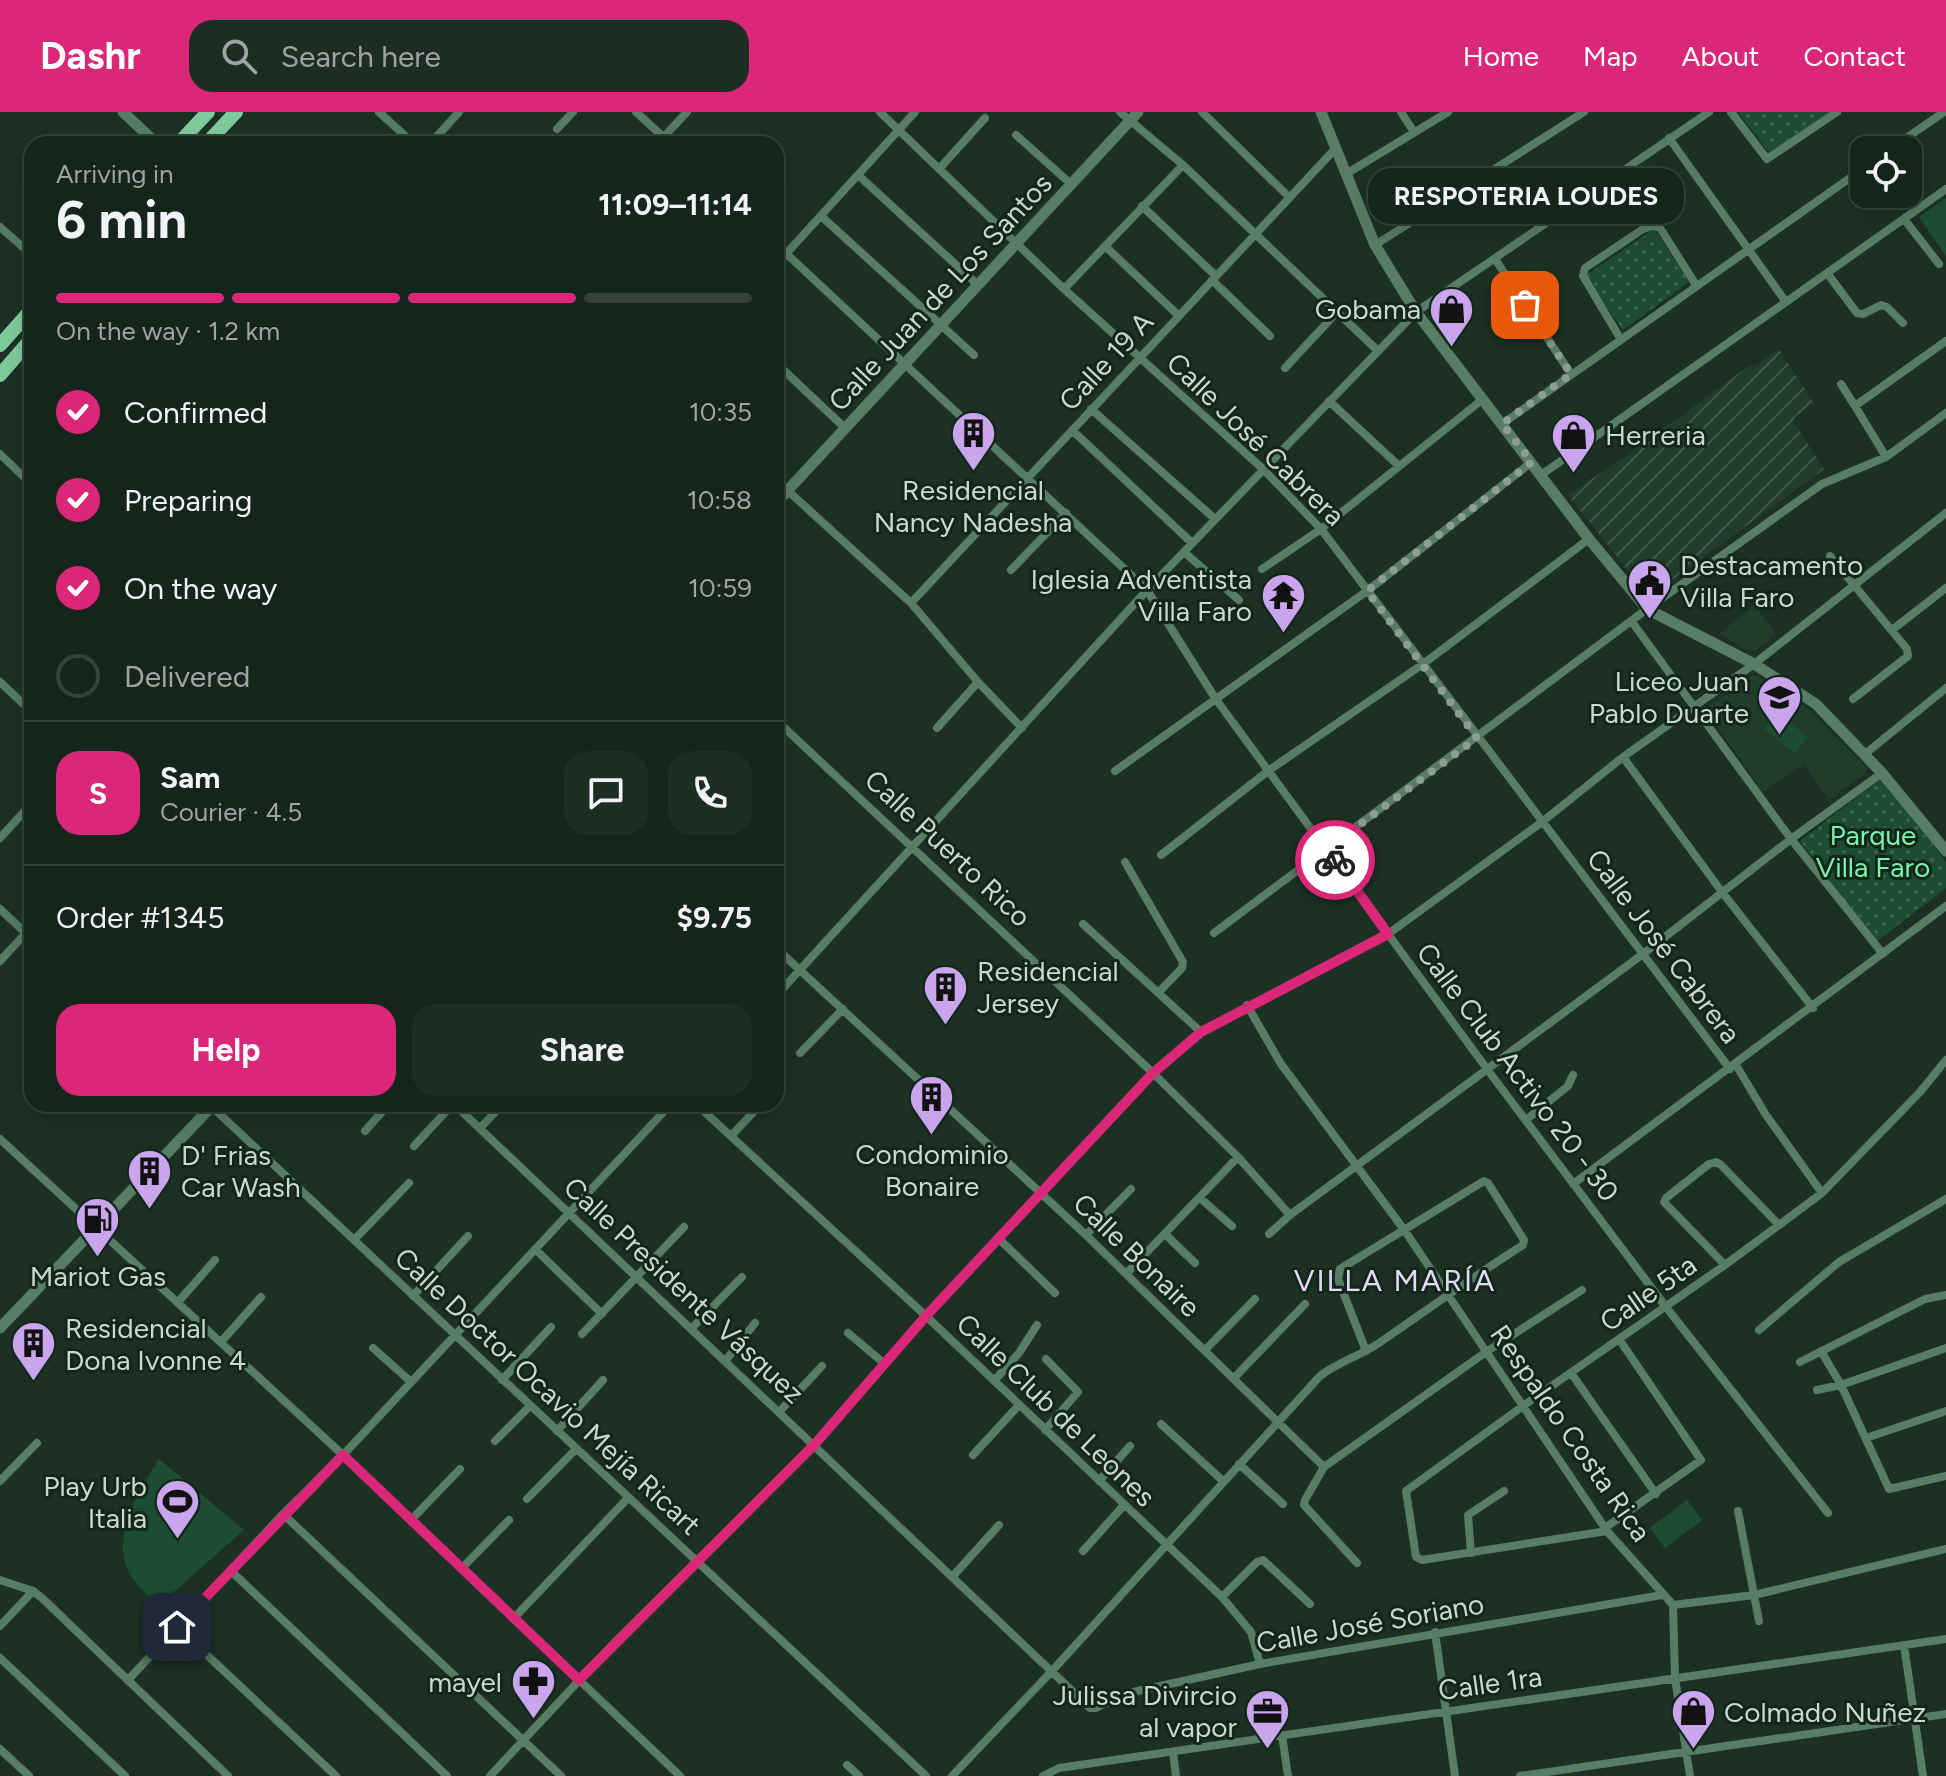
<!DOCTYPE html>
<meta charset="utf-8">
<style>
:root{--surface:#15251b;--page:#1e2d24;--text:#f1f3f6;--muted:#9da5a3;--line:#34423a;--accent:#db2777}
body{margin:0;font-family:Figtree,sans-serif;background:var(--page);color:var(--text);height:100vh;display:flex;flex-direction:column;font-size:30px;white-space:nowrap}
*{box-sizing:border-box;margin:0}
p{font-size:26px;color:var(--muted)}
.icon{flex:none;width:44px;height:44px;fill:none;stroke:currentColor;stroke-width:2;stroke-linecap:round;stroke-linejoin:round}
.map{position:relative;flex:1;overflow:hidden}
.panel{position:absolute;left:24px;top:24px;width:760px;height:976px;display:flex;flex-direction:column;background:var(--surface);border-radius:24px;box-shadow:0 8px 32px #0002,0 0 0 2px var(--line)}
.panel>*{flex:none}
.controls{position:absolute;left:1850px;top:24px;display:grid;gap:16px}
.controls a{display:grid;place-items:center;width:72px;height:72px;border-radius:16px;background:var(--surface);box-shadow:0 8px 32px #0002,0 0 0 2px var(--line);font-size:40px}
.pin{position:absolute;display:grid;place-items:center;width:68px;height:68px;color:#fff;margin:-34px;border-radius:16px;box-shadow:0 4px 12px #0006}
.courier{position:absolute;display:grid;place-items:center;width:80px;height:80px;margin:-40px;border:6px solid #db2777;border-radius:50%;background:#fff;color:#222;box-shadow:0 2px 10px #0007}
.bubble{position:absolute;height:56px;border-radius:24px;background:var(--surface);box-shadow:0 8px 32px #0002,0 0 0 2px var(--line);font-size:26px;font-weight:700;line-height:56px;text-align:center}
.head em{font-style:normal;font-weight:700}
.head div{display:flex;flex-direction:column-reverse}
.head{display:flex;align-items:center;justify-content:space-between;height:136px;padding:0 32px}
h1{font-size:52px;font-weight:700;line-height:60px}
.bar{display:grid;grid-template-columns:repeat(4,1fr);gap:12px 8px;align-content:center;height:96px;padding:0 32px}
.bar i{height:10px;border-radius:6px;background:var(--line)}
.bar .on{background:var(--accent)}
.bar p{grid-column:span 4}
.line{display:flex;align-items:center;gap:20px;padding:0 32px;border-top:2px solid var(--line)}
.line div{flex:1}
.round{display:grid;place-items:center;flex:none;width:84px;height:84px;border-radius:24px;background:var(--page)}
ol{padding:0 32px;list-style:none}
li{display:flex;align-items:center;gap:24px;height:88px}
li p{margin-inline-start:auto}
li .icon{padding:8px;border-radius:50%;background:var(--accent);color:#fff;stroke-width:4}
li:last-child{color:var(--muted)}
li i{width:44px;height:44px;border:4px solid var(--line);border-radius:50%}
.primary-button{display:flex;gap:16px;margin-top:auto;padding:16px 32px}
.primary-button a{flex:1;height:92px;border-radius:24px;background:var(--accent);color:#fff;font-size:32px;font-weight:700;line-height:92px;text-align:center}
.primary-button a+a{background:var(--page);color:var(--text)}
header{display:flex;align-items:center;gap:48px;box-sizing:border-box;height:112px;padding:0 40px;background:var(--accent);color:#fff}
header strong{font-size:38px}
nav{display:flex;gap:44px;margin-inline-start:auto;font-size:28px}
.search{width:560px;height:72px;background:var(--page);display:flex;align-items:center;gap:20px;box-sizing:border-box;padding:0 28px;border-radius:24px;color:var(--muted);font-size:30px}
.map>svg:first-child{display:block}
.built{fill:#203c2b}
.industrial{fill:url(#industrial-furrows)}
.park{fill:url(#park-dots)}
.pitch{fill:#1c4d32}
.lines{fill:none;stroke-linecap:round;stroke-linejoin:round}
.minor{stroke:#587c65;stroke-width:8}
.tertiary{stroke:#587c65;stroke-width:11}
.primary{stroke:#7fcc9d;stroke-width:14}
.done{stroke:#8e9e93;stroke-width:8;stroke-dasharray:0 14.4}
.route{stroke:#db2777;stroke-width:10}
.labels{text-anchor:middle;stroke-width:6;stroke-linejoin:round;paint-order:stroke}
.street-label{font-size:28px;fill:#cbd8cf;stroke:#12271a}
.poi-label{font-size:28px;fill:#cbd8cf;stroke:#12271a;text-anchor:end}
.park-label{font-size:28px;fill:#77f3ac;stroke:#12271a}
.neighbourhood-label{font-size:30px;letter-spacing:2px;fill:#e5d9f5;stroke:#12271a}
</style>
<header>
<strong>Dashr</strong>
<div class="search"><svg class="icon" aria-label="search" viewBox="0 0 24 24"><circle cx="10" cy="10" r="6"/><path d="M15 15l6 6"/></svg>Search here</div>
<nav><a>Home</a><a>Map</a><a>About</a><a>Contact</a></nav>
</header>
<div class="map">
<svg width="1946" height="1664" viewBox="0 0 1946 1664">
<defs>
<pattern id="industrial-furrows" width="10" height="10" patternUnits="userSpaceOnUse" patternTransform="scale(2)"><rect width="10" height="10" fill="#203c2b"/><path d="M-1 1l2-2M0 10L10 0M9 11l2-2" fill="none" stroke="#3f5749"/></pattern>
<pattern id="park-dots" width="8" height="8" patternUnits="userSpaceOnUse" patternTransform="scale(2)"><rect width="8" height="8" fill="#1c4d32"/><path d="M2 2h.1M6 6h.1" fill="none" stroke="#3c664f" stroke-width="1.8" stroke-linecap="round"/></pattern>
</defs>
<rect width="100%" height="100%" fill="#1c3124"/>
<path class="built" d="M1754 493 1776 522 1758 537 1749 539 1719 522Z
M1754 562 1807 596 1867 656 1865 662 1829 688 1804 652 1763 680 1705 597Z"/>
<path class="industrial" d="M1779 237 1814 291 1795 305 1793 309 1824 357 1653 482 1647 483 1568 383 1647 329 1750 253 1754 255Z"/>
<path class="park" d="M1738 0H1831L1770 42Z
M1654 117 1689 170 1623 218 1585 164Z
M1882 666 1946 750V776L1876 830 1800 729Z"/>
<path class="pitch" d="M1946 86V144L1919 105Z
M1777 600 1808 625 1795 641 1764 617Z
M159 1347 244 1418 159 1493C151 1486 142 1479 136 1471 104 1432 138 1381 159 1347Z
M1687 1388 1702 1408 1665 1436 1650 1416Z"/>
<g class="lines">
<path class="minor" d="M379 0 414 32
M636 0 671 32
M880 0 1064 177 1263 357 1321 417 1730 957
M1120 0 1183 53 1377 238
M1202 0 1289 85
M1401 0 1414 20
M1731 0 1767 47 1837 0
M557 17 573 0
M1016 23 1072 73
M1669 26 1786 190
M430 32 459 0
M657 32 687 0
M1889 38 1944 0
M939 57 985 6
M1346 62 1448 0
M858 63 978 173
M1142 94 1216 164
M821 104 974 243
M1904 107 1939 152
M0 115 32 143
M776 132 1147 478 1215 586 1487 957 1666 1195 1828 1401
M1375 133 1584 0
M1105 134 1178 203
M1495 147 1571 262
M776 153 915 0
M1827 161 1857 201 1863 202 1881 193 1887 195 1903 211
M1212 168 1270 224
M1064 177 1183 53
M1620 226 1583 164 1585 156 1643 117 1653 114 1660 116 1696 173
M776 251 846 317
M1285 256 1337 200
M1841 272 1855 294
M1329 289 1399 354
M1091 297 1215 407
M1502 312 1864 56
M1072 318 1192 431
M0 342 32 373
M1886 345 1855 294 1946 229
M1541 363 1946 77
M776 368 911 491 978 570 1022 616
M1184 440 1239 488
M1830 444 1907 537 1908 544 1853 587
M1262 457 1321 417 1483 287
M1011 458 1066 401
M911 491 1335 37
M1632 510 1791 727 1883 842
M1892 518 1946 476
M0 570 32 600
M776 608 1153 961 1238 1045 1290 1103
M937 616 978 570
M1865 642 1946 576
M1623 645 1722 780 1813 896
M1115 659 1367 479 1532 350
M0 726 32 691
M1161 743 1268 659 1423 552 1589 427
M1125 750 1183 850 1182 856 1158 881
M0 797 32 827
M1083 812 1201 920
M1214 821 1647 497 1822 372 1886 345 1946 301
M776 836 1086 1123 1324 1355
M0 849 26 821
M776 884 1147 478 1416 200 1709 0
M1247 893 1281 952 1405 1119 1607 1419 1673 1493
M800 941 843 897
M1736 953 1766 1003 1822 1081
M776 977 778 974
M454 992 1090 1596H1096L1124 1582 1260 1552 1662 1483
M696 992 926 1204 1222 1485 1251 1520 1260 1552
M210 993 926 1664
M1526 1008 1568 974 1573 963
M480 1016 503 992
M365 1019 389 992
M731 1024 761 992
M0 1027 343 1343 680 1664
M414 1034 453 992
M1573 1072 1946 794
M1200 1086 1232 1114
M1269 1122 1290 1103 1643 842 1791 727 1882 661
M1086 1123 1131 1077
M1166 1123 1195 1151
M998 1126 1055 1181
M354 1128 409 1071
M535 1137 602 1202
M1725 1153 1664 1090 1666 1086 1709 1052 1716 1050 1721 1053 1779 1113
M1126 1162 1238 1045
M413 1184 468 1124
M178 1190 215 1148
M692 1216 742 1165
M1759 1218 1839 1150 1946 1087
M848 1221 885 1252
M582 1222 684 1115
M221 1230 261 1185
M373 1236 410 1269
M1205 1238 1255 1187
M1821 1239 1841 1273 1889 1377 1946 1364
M726 1248 755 1211
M1800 1250 1925 1187 1946 1183
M1571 1261 1656 1382
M1234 1266 1305 1192
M502 1268 551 1215
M994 1269 1019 1241 1037 1213
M1817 1278 1841 1273 1946 1236
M780 1299 822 1254
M1161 1312 1223 1369
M1045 1318 1078 1280 1046 1247
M557 1319 603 1268
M1866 1326 1946 1299
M495 1329 530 1294
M973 1343 1019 1293
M1239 1352 1283 1392
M0 1369 37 1331
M1099 1369 1130 1334
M527 1387 576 1337
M1738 1399 1759 1509
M283 1402 561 1664
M411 1408 460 1357
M1605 1416 1701 1348 1619 1227
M1607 1419 1422 1448 1416 1445 1406 1379 1523 1294 1725 1153 1822 1081 1920 980 1946 948
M1083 1439 1124 1393
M1471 1441 1468 1403 1504 1379
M1357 1451 1304 1393 1305 1388 1324 1355 1486 1240 1582 1178
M462 1456 509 1408
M231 1459 447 1664
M953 1464 999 1413
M0 1468 33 1479 42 1486 228 1664
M1222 1485 1257 1450 1263 1448 1310 1492
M1673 1493 1754 1483 1946 1437
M1673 1493 1675 1566 1690 1664
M514 1506 628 1386
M0 1514 33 1479
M177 1515 336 1664
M1435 1520 1455 1664
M1904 1533 1923 1664
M0 1546 125 1664
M128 1568 283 1402 343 1343 671 992
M1282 1623 1288 1664
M0 1637 29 1664
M1173 1640 1176 1664
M847 1653 859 1664
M490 1664 616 1529 815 1332 926 1204 1153 961 1201 920 1388 822 1542 710 1623 645 1754 552 1946 401
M952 1664 1052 1559 1320 1264C1338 1250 1360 1244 1379 1231 1427 1198 1474 1164 1523 1133L1524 1128 1488 1071 1484 1069 1340 1157 1338 1167 1366 1239
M1043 1664 1059 1656 1946 1527
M1520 1664 1946 1602"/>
<path class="tertiary" d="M123 0 157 32
M1321 0 1375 133 1416 200 1589 427 1647 497 1754 552 1816 592 1882 661 1946 739
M776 391 1138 0
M0 1216 214 992"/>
<path class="primary" d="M178 32 208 0
M206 32 236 0
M0 233 32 197
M0 263 32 226"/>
</g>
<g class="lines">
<path class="done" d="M1335 748 1327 737 1477 626 1367 479 1532 350 1502 312 1571 262 1525 193"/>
<path class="route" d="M177 1515 343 1343 579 1568 815 1332 926 1204 1153 961 1201 920 1388 822 1335 748"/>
</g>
<defs>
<symbol id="shop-pin" viewBox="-11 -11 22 30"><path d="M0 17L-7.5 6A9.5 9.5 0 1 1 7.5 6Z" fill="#c9a5ee" stroke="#12271a"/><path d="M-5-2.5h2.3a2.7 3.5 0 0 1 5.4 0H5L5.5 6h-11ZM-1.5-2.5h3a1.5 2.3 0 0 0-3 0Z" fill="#111"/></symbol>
<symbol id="building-pin" viewBox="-11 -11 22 30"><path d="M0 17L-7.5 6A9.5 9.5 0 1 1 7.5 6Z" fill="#c9a5ee" stroke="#12271a"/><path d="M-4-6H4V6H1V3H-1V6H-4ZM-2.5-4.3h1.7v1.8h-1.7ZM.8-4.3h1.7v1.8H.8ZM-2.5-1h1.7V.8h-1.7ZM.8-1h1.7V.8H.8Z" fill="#111"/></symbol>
<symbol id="civic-pin" viewBox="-11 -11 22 30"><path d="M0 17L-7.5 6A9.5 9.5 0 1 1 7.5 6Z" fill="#c9a5ee" stroke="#12271a"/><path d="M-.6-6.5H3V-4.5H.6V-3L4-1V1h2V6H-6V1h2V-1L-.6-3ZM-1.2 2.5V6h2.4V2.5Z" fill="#111"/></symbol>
<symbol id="temple-pin" viewBox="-11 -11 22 30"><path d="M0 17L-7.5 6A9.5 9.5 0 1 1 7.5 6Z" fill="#c9a5ee" stroke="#12271a"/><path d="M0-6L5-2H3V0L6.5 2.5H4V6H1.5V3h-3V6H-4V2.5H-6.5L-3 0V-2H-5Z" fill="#111"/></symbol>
<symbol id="school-pin" viewBox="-11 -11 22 30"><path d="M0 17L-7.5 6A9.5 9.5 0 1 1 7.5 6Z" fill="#c9a5ee" stroke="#12271a"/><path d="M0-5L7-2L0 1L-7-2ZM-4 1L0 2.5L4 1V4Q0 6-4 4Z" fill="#111"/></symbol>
<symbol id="fuel-pin" viewBox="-11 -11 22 30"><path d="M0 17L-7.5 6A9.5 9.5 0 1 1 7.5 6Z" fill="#c9a5ee" stroke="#12271a"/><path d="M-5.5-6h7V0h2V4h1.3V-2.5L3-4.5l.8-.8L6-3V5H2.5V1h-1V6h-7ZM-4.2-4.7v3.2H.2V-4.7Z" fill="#111"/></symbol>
<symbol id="stadium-pin" viewBox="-11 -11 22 30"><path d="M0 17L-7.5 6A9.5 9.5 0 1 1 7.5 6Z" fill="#c9a5ee" stroke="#12271a"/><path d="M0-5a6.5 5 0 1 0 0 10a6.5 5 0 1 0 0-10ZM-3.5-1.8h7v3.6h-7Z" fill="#111"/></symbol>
<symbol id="pharmacy-pin" viewBox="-11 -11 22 30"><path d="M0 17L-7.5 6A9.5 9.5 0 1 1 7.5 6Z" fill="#c9a5ee" stroke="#12271a"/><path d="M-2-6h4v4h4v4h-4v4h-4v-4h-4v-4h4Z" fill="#111"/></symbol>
<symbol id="office-pin" viewBox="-11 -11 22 30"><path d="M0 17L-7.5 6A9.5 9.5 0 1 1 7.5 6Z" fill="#c9a5ee" stroke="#12271a"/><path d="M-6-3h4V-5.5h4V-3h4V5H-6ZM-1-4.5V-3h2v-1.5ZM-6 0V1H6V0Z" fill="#111"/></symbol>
</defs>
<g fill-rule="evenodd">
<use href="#shop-pin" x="1426" y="172" width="51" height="69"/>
<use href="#building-pin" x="948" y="296" width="51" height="69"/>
<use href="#shop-pin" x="1548" y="298" width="51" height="69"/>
<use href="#civic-pin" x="1624" y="444" width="51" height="69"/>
<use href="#temple-pin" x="1258" y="458" width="51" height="69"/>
<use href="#school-pin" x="1754" y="560" width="51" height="69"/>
<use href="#building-pin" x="920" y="850" width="51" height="69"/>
<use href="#building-pin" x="906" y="960" width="51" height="69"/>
<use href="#building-pin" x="124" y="1034" width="51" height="69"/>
<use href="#fuel-pin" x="72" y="1082" width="51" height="69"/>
<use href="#building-pin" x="8" y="1206" width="51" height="69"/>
<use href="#stadium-pin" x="152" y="1364" width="51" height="69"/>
<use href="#pharmacy-pin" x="508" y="1544" width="51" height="69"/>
<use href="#office-pin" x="1242" y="1574" width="51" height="69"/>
<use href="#shop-pin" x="1668" y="1574" width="51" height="69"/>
</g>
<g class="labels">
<g class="street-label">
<text transform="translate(940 180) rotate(-47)" y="10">Calle Juan de Los Santos</text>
<text transform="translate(1106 249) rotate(-47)" y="10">Calle 19 A</text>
<text transform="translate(1256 327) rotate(44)" y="10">Calle José Cabrera</text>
<text transform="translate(948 736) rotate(43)" y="10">Calle Puerto Rico</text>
<text transform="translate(1664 834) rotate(53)" y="10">Calle José Cabrera</text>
<text transform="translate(1518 960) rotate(53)" y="10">Calle Club Activo 20 - 30</text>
<text transform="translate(1137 1143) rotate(44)" y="10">Calle Bonaire</text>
<text transform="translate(684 1178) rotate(43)" y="10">Calle Presidente Vásquez</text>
<text transform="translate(1648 1181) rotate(-35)" y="10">Calle 5ta</text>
<text transform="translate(548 1279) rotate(43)" y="10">Calle Doctor Ocavio Mejía Ricart</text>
<text transform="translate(1056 1298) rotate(44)" y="10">Calle Club de Leones</text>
<text transform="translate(1571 1321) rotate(55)" y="10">Respaldo Costa Rica</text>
<text transform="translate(1370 1511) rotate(-10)" y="10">Calle José Soriano</text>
<text transform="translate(1490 1571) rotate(-8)" y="10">Calle 1ra</text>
</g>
<g class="poi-label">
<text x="1421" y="207">Gobama</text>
<text x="1605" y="333" text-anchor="start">Herreria</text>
<text x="973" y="388" text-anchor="middle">Residencial<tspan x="973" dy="32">Nancy Nadesha</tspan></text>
<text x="1680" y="463" text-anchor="start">Destacamento<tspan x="1680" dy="32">Villa Faro</tspan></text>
<text x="1252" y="477">Iglesia Adventista<tspan x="1252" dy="32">Villa Faro</tspan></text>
<text x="1749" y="579">Liceo Juan<tspan x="1749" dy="32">Pablo Duarte</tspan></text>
<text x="977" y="869" text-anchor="start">Residencial<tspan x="977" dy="32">Jersey</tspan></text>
<text x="932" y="1052" text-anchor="middle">Condominio<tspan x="932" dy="32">Bonaire</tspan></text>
<text x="181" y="1053" text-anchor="start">D' Frias<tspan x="181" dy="32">Car Wash</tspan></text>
<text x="98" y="1174" text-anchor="middle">Mariot Gas</text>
<text x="65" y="1226" text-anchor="start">Residencial<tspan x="65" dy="32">Dona Ivonne 4</tspan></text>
<text x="147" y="1384">Play Urb<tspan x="147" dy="32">Italia</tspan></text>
<text x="502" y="1580">mayel</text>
<text x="1237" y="1593">Julissa Divircio<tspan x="1237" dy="32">al vapor</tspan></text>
<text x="1724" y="1610" text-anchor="start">Colmado Nuñez</text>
</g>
<g class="park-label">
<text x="1873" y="733">Parque<tspan x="1873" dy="32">Villa Faro</tspan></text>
</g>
<g class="neighbourhood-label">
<text x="1395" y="1179">VILLA MARÍA</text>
</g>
</g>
</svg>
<div class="controls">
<a><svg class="icon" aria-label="locate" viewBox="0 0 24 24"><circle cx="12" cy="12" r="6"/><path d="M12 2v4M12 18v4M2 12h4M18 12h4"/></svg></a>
</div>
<div class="pin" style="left:1525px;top:193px;background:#ea580c"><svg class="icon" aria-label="bag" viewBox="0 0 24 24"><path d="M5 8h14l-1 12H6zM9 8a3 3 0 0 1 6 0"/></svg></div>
<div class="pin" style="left:177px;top:1515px;background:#1f2937"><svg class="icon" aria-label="home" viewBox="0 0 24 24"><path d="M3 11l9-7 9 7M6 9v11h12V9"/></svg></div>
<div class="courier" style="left:1335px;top:748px"><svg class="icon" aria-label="bike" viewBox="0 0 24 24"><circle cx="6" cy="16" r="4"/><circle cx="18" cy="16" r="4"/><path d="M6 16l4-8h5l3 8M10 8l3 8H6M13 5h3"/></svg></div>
<div class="bubble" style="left:1368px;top:56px;width:316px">RESPOTERIA LOUDES</div>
<section class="panel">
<div class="head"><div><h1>6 min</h1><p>Arriving in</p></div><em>11:09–11:14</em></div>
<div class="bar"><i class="on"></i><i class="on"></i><i class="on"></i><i></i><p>On the way · 1.2 km</p></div>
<ol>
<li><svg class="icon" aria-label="check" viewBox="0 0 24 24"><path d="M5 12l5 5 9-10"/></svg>Confirmed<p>10:35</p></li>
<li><svg class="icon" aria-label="check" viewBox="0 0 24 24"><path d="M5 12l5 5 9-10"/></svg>Preparing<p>10:58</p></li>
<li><svg class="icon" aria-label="check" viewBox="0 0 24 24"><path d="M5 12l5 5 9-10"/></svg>On the way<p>10:59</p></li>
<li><i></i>Delivered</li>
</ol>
<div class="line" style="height:144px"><b class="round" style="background:var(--accent);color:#fff">S</b><div><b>Sam</b><p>Courier · 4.5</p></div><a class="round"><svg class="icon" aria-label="chat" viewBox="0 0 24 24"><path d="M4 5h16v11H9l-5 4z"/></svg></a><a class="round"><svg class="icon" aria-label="phone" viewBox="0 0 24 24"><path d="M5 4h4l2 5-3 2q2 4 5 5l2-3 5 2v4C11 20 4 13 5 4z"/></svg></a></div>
<div class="line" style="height:104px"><div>Order #1345</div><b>$9.75</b></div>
<div class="primary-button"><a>Help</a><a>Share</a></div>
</section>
</div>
